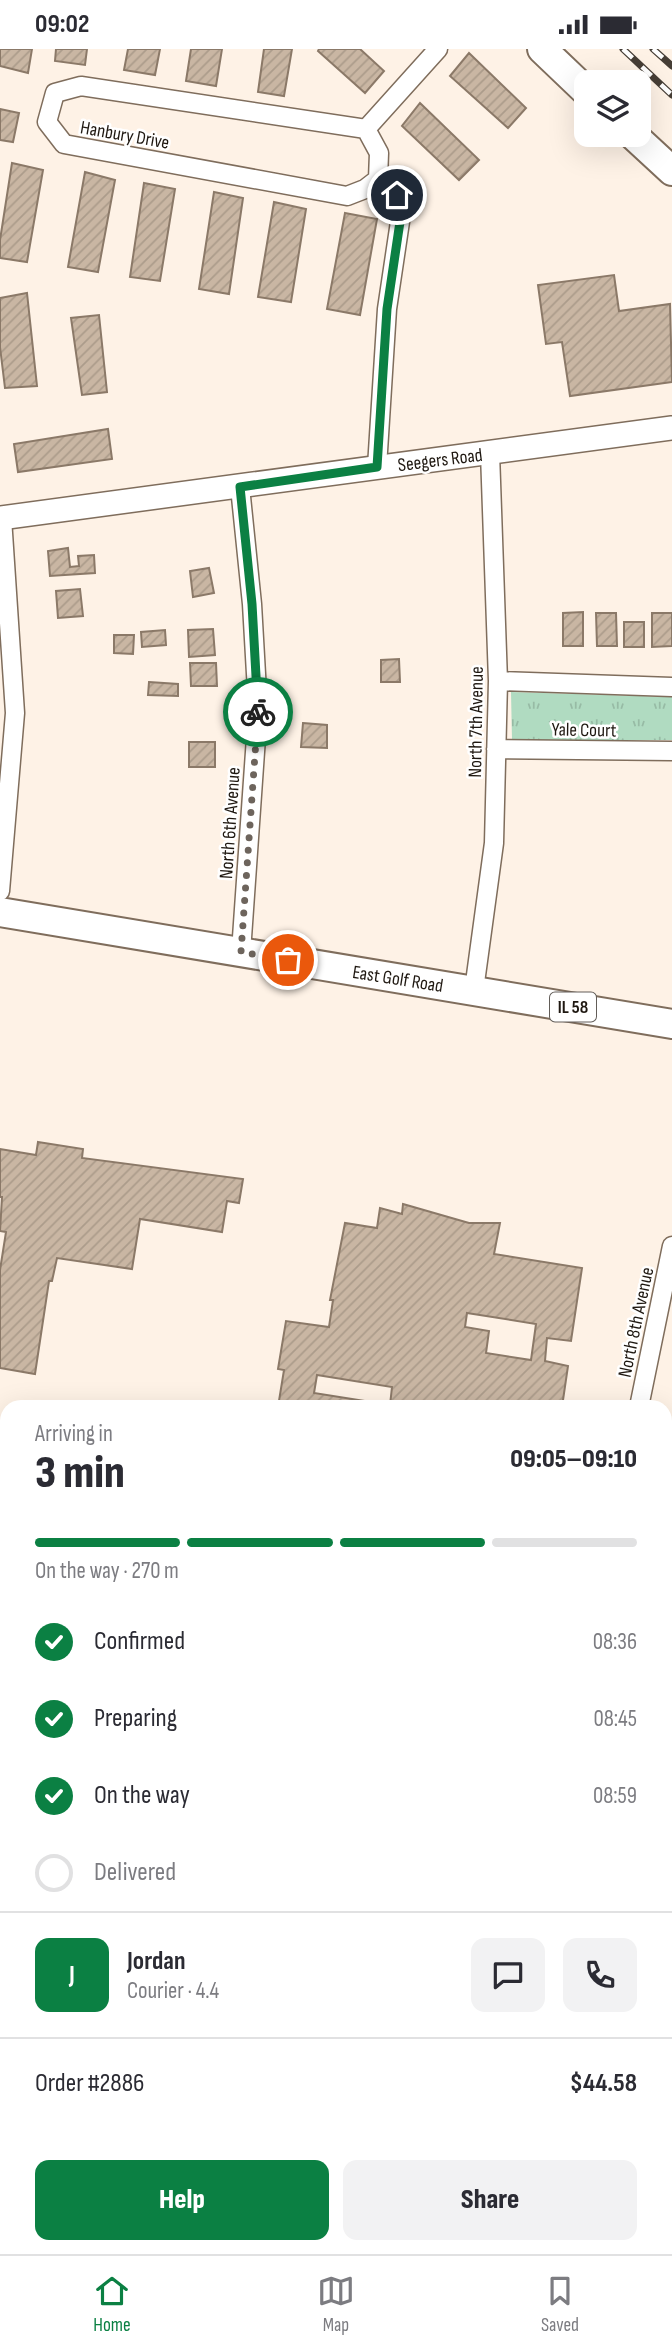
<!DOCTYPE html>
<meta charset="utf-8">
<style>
:root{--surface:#fff;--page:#f2f2f3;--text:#2b2b33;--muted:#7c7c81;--line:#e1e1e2;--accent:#0b8043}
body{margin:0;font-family:"Sofia Sans Condensed",sans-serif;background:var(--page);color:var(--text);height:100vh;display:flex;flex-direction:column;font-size:26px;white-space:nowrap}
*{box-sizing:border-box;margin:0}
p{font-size:23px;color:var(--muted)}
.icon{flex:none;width:38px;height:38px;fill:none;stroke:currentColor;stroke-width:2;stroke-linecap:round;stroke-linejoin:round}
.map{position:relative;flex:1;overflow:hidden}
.drawer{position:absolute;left:0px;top:1351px;width:672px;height:854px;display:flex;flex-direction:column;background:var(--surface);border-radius:21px 21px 0 0;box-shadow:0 7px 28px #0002}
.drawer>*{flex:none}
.fabs{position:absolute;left:574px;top:21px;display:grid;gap:14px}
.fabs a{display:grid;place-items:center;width:77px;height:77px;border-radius:14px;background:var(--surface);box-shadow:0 7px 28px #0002;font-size:35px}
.pin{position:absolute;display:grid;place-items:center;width:60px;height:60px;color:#fff;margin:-30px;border:4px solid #fff;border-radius:50%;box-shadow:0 2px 7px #0007}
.courier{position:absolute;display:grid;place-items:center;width:70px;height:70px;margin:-35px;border:5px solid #0b8043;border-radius:50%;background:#fff;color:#222;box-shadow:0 2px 9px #0007}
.summary em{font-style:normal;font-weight:800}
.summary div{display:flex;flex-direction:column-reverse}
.summary{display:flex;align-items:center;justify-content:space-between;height:119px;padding:0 35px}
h1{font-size:46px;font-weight:800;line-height:52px}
.bar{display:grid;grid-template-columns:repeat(4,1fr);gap:10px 7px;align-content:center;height:84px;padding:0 35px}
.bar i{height:9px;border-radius:5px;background:var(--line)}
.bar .current{background:var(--accent)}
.bar p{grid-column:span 4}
.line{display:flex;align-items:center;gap:18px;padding:0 35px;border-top:2px solid var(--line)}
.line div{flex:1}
.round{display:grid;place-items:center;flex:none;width:74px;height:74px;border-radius:14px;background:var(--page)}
ol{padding:0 35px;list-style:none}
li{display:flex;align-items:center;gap:21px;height:77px}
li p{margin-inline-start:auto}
li .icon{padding:7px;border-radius:50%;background:var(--accent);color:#fff;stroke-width:4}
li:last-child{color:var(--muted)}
li i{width:38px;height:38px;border:4px solid var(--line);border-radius:50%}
.primary-button{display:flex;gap:14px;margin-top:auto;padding:14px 35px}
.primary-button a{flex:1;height:80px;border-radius:14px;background:var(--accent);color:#fff;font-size:28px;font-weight:800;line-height:80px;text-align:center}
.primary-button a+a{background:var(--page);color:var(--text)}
.status{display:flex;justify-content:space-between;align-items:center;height:49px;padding:0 35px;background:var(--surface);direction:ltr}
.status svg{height:19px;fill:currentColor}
.tabs{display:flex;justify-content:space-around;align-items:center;height:98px;border-top:2px solid var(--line);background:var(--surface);font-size:19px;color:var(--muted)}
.tabs a{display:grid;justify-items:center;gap:4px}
.tabs .current{color:var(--accent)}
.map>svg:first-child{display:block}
.grass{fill:url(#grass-tufts)}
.building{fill:url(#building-hatch);stroke:#8b7968;stroke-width:2;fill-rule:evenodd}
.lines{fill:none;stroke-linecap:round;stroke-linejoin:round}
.minor-casing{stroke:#7f6d5c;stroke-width:21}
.tertiary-casing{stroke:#7f6d5c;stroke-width:26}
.primary-casing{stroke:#7f6d5c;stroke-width:32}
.minor{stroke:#fff;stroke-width:18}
.tertiary{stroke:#fff;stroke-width:23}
.primary{stroke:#fff;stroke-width:28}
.rail-casing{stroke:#463e36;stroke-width:7}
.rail{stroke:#fff;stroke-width:4.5;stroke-dasharray:13;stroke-linecap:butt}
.done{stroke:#6d645c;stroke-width:7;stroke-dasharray:0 12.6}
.route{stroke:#0b8043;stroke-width:9}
.labels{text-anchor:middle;stroke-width:5;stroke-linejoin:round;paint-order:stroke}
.shield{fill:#fff;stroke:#625d58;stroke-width:2}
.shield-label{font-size:18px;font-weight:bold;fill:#1f1811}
.street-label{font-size:19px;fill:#1f1811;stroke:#fff}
</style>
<div class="status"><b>09:02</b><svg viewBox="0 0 49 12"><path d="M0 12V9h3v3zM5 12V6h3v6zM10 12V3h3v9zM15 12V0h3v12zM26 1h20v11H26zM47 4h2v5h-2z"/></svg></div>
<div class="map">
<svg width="672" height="2205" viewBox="0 0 672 2205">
<defs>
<pattern id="grass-tufts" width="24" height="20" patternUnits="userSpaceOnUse" patternTransform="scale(1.75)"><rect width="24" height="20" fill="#b0dbc1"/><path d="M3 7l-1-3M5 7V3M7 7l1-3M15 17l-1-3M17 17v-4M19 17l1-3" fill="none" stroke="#97bba5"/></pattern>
<pattern id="building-hatch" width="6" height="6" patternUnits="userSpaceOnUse" patternTransform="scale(1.75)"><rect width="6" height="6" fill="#c9b6a3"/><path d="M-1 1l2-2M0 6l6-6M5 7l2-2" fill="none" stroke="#ac9c8b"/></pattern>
</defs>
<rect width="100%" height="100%" fill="#fef2e6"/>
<path class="grass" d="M511 643 672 648V691H512Z"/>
<path class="building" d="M0 0H32L28 24 0 17Z
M56 0H87L85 16 55 12Z
M128 0H160L155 26 124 21Z
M191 0H222L216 37 186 32Z
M264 0H292L284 47 258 43Z
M319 0H360L384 22 365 44 318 2Z
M469 4 526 59 508 79 450 27Z
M420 54 479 111 459 131 402 77Z
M0 60 19 64 13 93 0 91Z
M12 114 43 121 27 213 0 209V191Z
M85 123 115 131 98 223 68 218Z
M144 134 175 140 160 232 130 228Z
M214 143 243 149 229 245 199 240Z
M274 153 306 160 291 253 258 248Z
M345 164 377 170 360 266 327 260Z
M614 226 619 262 670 255 672 333 570 347 562 293 546 295 538 236Z
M27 244 37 337 5 339 0 298V249Z
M99 266 107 343 82 346 71 269Z
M108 380 112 410 18 423 14 395Z
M68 499 70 518 79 517 78 507 94 506 95 524 50 527 48 502Z
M209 519 214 544 193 548 190 522Z
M80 540 83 567 58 569 56 542Z
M583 563V597H563V564Z
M596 564H616L617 597H597Z
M652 564H672V597L652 598Z
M624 573H644V598H624Z
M213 580 215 606 189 608 188 581Z
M165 581 166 596 142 598 141 583Z
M114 586H134L133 605 114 604Z
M399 610 400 633H381V611Z
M190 614H216L217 637H191Z
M149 633 178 635V647L148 646Z
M303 674 327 676V699L301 698Z
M189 693H215V718H189Z
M38 1093 83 1100 82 1109 243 1130 239 1154 227 1152 222 1183 140 1170 132 1220 57 1209 52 1232H49L35 1325 0 1319V1221L6 1183 0 1182 2 1148H0V1100L36 1106Z
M403 1155 469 1174H500L494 1205 582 1219 571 1292 547 1289 545 1312 568 1317 562 1358H278L284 1321 278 1320 286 1272 329 1278 333 1251H330L345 1174 377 1179 380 1159 402 1165ZM467 1264 536 1275 531 1311 486 1304 489 1282 465 1278ZM317 1326 392 1338 390 1356 314 1344Z
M668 1945H672V1998L665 1997V1958Z
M665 2027 672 2028 670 2061 665 2060Z
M270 2198H307L308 2205H270Z
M370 2198H409L408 2205H369Z
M499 2198H525L523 2205H498Z
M619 2198 647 2201 646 2205H618Z"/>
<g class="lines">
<defs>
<path id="minor" d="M81 37 366 80 379 104 378 130 365 140 347 147 64 95 47 73 55 44Z
M366 80 438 0
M377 418 387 260 401 166 397 146 378 130
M240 438 252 555 258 660 241 903
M498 632 672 638
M496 700 672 702
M0 842 15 664 2 469
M474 941 494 794 498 632 490 404
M639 1358 672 1197
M665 1612 672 1613
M0 1630 7 1631
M0 1918 7 1886
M0 2007 7 2017
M665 2103 672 2104
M0 2156 7 2150
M168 2198 178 2205
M458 2205 459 2198"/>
<path id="tertiary" d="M0 469 672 379"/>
<path id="primary" d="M542 0 586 42
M633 86 672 122
M0 863 672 975"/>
</defs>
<use href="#minor" class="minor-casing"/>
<use href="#tertiary" class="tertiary-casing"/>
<use href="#primary" class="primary-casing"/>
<use href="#minor" class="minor"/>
<use href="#tertiary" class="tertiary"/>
<use href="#primary" class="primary"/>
<defs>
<path id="rail" d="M623 0 672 46
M653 0 672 17"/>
</defs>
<use href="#rail" class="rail-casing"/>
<use href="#rail" class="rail"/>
</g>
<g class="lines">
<path class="done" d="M258 663 241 903 288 911"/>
<path class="route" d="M258 663 252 555 240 438 377 418 387 260 401 166 397 146"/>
</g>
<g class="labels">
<rect class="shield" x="550" y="943.5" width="46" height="29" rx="5"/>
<g class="shield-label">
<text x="573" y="964">IL 58</text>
</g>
<g class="street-label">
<text transform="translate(125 85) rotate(10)" y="7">Hanbury Drive</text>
<text transform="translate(440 410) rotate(-7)" y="7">Seegers Road</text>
<text transform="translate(475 673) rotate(-89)" y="7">North 7th Avenue</text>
<text transform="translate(584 680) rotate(1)" y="7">Yale Court</text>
<text transform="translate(229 774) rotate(-86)" y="7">North 6th Avenue</text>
<text transform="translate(398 929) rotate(9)" y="7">East Golf Road</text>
<text transform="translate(635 1273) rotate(-78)" y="7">North 8th Avenue</text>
</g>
</g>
</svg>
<div class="fabs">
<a><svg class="icon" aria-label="layers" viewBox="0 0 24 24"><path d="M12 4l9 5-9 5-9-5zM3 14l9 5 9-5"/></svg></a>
</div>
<div class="pin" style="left:288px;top:911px;background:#ea580c"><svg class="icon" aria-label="bag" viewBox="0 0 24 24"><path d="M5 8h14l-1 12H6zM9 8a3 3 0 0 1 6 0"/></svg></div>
<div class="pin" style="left:397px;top:146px;background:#1f2937"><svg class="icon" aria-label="home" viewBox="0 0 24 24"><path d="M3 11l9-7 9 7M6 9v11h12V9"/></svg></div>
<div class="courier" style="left:258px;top:663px"><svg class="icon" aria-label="bike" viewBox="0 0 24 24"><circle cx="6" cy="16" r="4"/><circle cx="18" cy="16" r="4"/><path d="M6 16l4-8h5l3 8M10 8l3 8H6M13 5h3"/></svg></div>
<section class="drawer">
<div class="summary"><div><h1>3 min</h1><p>Arriving in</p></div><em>09:05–09:10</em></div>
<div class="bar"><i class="current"></i><i class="current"></i><i class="current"></i><i></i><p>On the way · 270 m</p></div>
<ol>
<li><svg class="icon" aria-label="check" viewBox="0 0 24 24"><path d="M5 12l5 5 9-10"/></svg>Confirmed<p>08:36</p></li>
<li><svg class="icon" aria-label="check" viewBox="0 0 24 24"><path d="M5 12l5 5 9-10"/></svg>Preparing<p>08:45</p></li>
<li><svg class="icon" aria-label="check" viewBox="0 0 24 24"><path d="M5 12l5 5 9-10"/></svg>On the way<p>08:59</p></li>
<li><i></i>Delivered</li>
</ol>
<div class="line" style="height:126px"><b class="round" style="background:var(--accent);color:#fff">J</b><div><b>Jordan</b><p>Courier · 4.4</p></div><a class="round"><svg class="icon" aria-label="chat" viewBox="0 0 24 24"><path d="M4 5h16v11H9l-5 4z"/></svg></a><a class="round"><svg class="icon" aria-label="phone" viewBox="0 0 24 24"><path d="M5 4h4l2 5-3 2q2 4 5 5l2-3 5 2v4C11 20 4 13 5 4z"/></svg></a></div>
<div class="line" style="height:91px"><div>Order #2886</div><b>$44.58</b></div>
<div class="primary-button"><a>Help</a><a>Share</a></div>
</section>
</div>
<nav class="tabs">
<a class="current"><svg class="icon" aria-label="home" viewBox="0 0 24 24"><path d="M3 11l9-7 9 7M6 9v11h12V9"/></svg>Home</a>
<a><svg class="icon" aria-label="map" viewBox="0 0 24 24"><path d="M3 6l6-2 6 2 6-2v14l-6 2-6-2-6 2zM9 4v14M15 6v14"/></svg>Map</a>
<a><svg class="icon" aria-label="saved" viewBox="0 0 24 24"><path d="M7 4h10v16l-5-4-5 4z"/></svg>Saved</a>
</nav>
